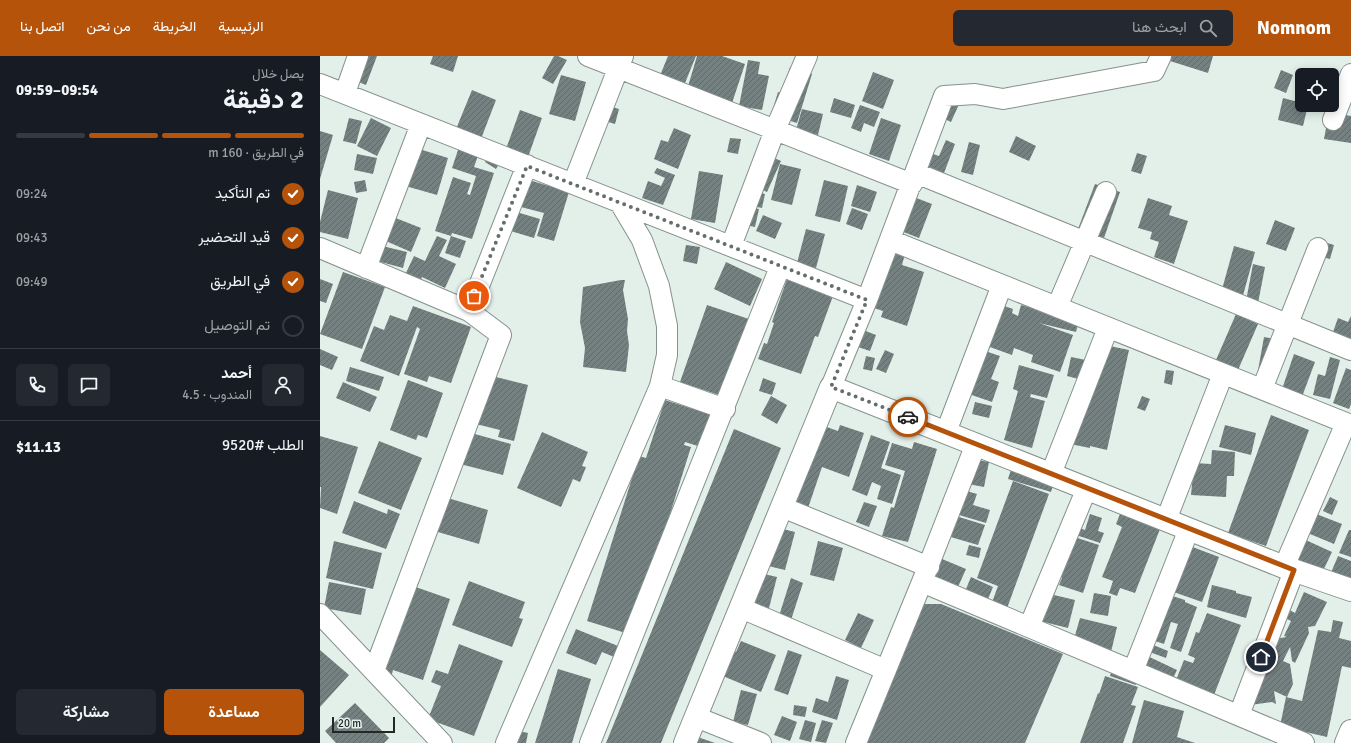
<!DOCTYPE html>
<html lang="ar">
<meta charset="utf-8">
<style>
:root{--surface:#171b24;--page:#242831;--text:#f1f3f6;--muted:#9ea1a6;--line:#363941;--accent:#b45309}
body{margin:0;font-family:Signika,Vazirmatn,sans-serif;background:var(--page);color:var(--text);direction:rtl;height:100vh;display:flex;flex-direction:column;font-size:15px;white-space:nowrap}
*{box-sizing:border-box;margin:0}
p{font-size:13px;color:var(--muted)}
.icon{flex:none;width:22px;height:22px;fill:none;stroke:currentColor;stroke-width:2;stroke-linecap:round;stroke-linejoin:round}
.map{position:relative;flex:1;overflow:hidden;direction:ltr}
.panel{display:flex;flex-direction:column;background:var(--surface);width:320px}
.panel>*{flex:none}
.fabs{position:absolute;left:975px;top:12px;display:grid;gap:8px}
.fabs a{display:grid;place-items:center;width:44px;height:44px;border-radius:6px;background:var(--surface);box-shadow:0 2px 10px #0003;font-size:20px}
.scale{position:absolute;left:12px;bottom:10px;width:63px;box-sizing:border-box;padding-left:4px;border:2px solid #232826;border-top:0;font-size:11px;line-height:14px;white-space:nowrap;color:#232826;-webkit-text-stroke:3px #e3f0ea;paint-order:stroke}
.pin{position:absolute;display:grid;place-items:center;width:34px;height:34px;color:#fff;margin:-17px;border:2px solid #fff;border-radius:50%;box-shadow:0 1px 4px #0007}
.courier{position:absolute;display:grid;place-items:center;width:40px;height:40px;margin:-20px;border:3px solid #b45309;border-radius:50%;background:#fff;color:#222;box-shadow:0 1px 5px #0007}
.summary em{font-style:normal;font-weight:700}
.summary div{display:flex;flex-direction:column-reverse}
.summary{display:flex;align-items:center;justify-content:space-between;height:68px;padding:0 16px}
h1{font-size:26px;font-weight:700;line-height:30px}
.bar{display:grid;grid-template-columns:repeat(4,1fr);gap:6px 4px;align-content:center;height:48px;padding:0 16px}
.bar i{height:5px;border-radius:3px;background:var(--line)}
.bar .on{background:var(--accent)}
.bar p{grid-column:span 4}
.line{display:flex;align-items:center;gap:10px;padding:0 16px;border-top:1px solid var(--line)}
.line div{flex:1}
.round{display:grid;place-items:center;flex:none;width:42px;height:42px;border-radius:6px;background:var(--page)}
ol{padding:0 16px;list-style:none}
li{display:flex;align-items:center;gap:12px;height:44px}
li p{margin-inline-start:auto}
li .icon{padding:4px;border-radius:50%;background:var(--accent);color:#fff;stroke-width:4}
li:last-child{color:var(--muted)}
li i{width:22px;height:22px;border:2px solid var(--line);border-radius:50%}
.cta{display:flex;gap:8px;margin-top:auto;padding:8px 16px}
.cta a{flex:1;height:46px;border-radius:6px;background:var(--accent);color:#fff;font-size:16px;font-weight:700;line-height:46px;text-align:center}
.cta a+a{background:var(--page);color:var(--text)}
header{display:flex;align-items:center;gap:24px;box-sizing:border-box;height:56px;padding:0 20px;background:var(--accent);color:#fff}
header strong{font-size:19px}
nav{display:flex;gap:22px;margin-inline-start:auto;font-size:14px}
.search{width:280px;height:36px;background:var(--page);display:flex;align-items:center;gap:10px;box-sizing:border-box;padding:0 14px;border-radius:6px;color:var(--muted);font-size:15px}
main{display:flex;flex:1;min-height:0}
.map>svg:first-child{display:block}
.building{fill:url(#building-hatch)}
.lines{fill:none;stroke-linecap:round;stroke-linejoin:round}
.street-casing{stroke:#85918c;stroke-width:22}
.secondary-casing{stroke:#85918c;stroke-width:24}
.street{stroke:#fff;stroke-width:20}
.secondary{stroke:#fff;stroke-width:22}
.done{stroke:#666e6b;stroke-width:4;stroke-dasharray:0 7.2}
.route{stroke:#b45309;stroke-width:5}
</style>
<header>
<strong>Nomnom</strong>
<div class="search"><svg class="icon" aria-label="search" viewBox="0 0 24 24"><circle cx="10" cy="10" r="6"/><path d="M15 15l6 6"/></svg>ابحث هنا</div>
<nav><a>الرئيسية</a><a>الخريطة</a><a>من نحن</a><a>اتصل بنا</a></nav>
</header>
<main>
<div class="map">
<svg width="1031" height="687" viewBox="0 0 1031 687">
<defs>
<pattern id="building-hatch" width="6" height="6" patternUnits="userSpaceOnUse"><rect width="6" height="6" fill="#748180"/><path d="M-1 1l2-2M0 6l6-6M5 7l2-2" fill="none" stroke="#5f6a69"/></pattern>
</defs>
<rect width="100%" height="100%" fill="#e3f0ea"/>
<path class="building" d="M28 0H57L46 29 21 19Z
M113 0H138L133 16 110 8Z
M234 0H238L247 4 233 28 222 22Z
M348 0H376L363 32 339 22Z
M377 0H402L425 8 412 47 366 37Z
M851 0H893L888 17 850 5Z
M428 4 440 6 438 18 449 20 442 54 419 50Z
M470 11 492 18 477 67 451 59 458 36 462 37Z
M961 14 973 19 966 37 954 32Z
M553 16 574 24 563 53 542 45Z
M241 19 266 26 255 65 229 58Z
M152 34 176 44 159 88 134 78Z
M627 40 640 46 631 66 618 60Z
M514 42 535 49 531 62 510 56Z
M963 42 982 47V49H988L983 70 958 64Z
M282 48 299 53 295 68 278 63Z
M540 49 560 56 554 71 544 67 541 76 531 72Z
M482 53 503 58 498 79 476 74Z
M200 54 222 62 208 101 186 93Z
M1009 56 1031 60V87L1004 83Z
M29 62 42 65 36 88 23 85Z
M51 62 71 72 57 100 37 90Z
M561 62 581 69 569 105 549 98Z
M354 72 371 79 358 113 334 103 341 84 348 86Z
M0 75 13 79 0 123Z
M696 80 716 90 709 105 689 96Z
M410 82 421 83 418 98 407 96Z
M626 84 635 88 624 117 609 111 613 98 619 100Z
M649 86 660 89 653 119 641 116Z
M93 91 128 102 117 139 82 129Z
M139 91 159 97 154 111 174 117 152 183 132 177 131 180 115 175 133 121 151 127 147 138 150 139 156 120 132 112Z
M439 95 461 105 447 136 425 126Z
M817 97 827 100 821 118 811 115Z
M37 98 57 102 53 118 34 114Z
M169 100 180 106 176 113 165 106Z
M460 108 481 113 472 149 451 144Z
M337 112 355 119 343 149 322 142 328 125 341 130 345 122 334 117Z
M379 115 403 119 395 167 371 163Z
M45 124 47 135 36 137 34 126Z
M209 124 249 136 234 185 217 180 224 157 201 151Z
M504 124 528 130 520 166 495 160Z
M775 128 800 136 784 182 758 173Z
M537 129 557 136 550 156 531 150Z
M8 134 38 142 28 183 0 176V166Z
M436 136 445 138 442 152 432 150Z
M586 138 612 148 599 182 573 172Z
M828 142 852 150 849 159 868 165 854 208 834 201 839 186 830 183 832 176 818 172Z
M425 150 439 153 435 171 420 168Z
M532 152 548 158 542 174 526 168Z
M193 155 220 163 214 182 187 174Z
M68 159 101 172 91 196 59 182Z
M443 159 462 167 455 183 436 175Z
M955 164 975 172 966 195 946 188Z
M486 173 505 178 496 212 477 207Z
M117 180 127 184 119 200 136 208 125 232 102 221 100 226 85 219 94 200 105 205Z
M131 180 146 185 140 202 125 197Z
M994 183 1014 189 1010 203 990 198Z
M54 188 87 196 83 212 50 203Z
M366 189 380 191 377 208 363 205Z
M914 190 935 196 922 243 901 237Z
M568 193 585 198 582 209 604 216 587 270 561 261 563 255 545 249Z
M406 206 442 223 430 250 394 233Z
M933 208 945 211 938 247 926 245Z
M23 216 65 231 42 293 0 278Z
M0 223 13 228 6 247 0 245Z
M467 223 513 240 498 281 495 280 481 318 438 303 444 287 447 288 454 267 452 266Z
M301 224H305L303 234 308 263 307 275 309 289 306 316 263 311 265 292 260 266 263 231Z
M670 245 693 253 692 257 698 260 701 249 759 264 756 276 719 267 753 279 740 316 711 306 713 299 694 292 692 299 656 286Z
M387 249 429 263 402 340 360 326Z
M93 250 151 271 131 327 109 320 107 326 84 318 100 273 97 271 79 320 40 305 54 270 64 274 70 259 87 265Z
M916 258 938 268 918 314 896 304Z
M1031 260V283L1013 276 1018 262 1028 266Z
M538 272 556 279 550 295 532 289Z
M944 281 961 284 937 320Z
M775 287 809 294 787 394 770 390V392L740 386 766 325 747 320 751 301 771 305Z
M653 291 680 300 671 323 679 326 672 346 640 335Z
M0 293 18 301 12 314 0 309Z
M565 294 574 298 566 317 556 313Z
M974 298 995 306 980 346 960 339Z
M546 300 555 302 552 315 543 313Z
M1010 301 1020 304 1010 343 993 339 998 318 1005 320Z
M699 309 734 319 727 342 711 338 710 341 725 345 712 392 684 384 698 335 693 333Z
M30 311 64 321 59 335 26 325Z
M1026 312 1031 314V348L1029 353 1013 347Z
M846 314 854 315 852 329 844 327Z
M168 319 208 329 194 385 178 381 180 374 156 368Z
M443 322 456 327 452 339 439 335Z
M88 324 123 337 107 382 98 379 96 384 70 374Z
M23 326 57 341 50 356 16 342Z
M451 340 467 349 457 368 441 359Z
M822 340 830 343 825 355 817 352Z
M345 344 392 359 381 391 365 386 364 389 371 391 312 579 267 565 319 400 326 402Z
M655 346 672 350 669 362 652 358Z
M951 359 989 374 946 490 908 477Z
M501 369 518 375 520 369 544 377 529 421 502 411 487 455 465 448Z
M905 369 936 377 931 399 899 391Z
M414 373 461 392 341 687H286Z
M144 375 191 388 183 419 136 407Z
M222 376 268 396 262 410 266 411 260 426 253 423 241 451 197 432Z
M551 379 570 386 561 412 581 419 572 448 557 443 561 430 552 426 547 440 532 434Z
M0 380 38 391 17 458 0 452 1 431H0Z
M59 385 102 402 81 454 38 437Z
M594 386 617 393 588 486 562 480 571 451 574 452 585 415 565 409 572 387 592 393Z
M892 394 915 396 914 420H907L906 441 871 439 874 407 891 408Z
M652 403 669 406 664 431 648 428Z
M692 410 735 423 731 436 688 423Z
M693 425 729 438 686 555 671 549 678 530 657 522Z
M636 432 657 438 653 449 670 454 666 467 629 456Z
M121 440 168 454 159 488 111 474Z
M1010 441 1018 445 1012 459 1003 455Z
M34 445 67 458 68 453 80 458 66 493 22 477Z
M544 446 557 450 549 471 536 466Z
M986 454 1022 468 1014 488 978 473Z
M623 456 665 469 658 489 617 477Z
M770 458 782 462 778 475 784 477 780 487 744 475 747 468 765 474Z
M800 458 840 473 815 537 800 532 797 540 789 537 793 525 782 521 802 471 796 468Z
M455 471 475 476 465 514 444 509Z
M1029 474H1031V501L1019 497Z
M742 477 779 489 763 537 739 529 742 522 729 517Z
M977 480 1012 496 1002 517 967 503Z
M14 485 62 497 53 533 6 522Z
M498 485 523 492 514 525 490 519Z
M862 487 899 501 882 546 845 533Z
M649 489 661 492 659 502 646 499Z
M615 500 646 513 638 531 607 519Z
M1018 500 1031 505V527L1010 519Z
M440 517 457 521 448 556 431 551Z
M651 521 673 531 663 555 641 545Z
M471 522 483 527 471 564 459 560Z
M149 525 205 546 199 562 203 563 192 591 132 569Z
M9 526 46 533 41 559 4 552Z
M737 526 734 539 755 544 748 572 708 562Z
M87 528 130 543 103 624 73 614 71 622 58 617Z
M892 529 916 535V537L932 541 926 562 887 551Z
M840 536 865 544V546L877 551 861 596 850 592 858 568 851 566 844 588 829 583Z
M984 536 1007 546 995 570 988 571 989 577 975 607 972 605 970 591 963 605 970 608 973 628 967 641 954 635 956 648 952 646 930 649 946 584 967 581 964 580 971 565 965 562 964 551 975 557Z
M774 537 791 540 788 560 770 557Z
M602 548H621L743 598 705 687H546Z
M538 557 554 564 541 592 525 584Z
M887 557 921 569 894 639 856 624 864 604 873 607 875 602 868 599 876 576 879 577Z
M760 562 797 571 791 596 752 590Z
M1013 564 1023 566 1019 582 1031 585V612L1022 610 1007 681 960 670 966 641 982 645 998 574 1011 576Z
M256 573 298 590 294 601 282 596 276 609 246 597Z
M421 585 456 599 441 636 391 615 401 590 416 596Z
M826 586 848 595 846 602 824 594Z
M139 588 183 605 154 680 108 663 121 630 111 626 116 614 128 618Z
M0 594 29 619 0 651Z
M468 594 482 599 468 639 454 634Z
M821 597 857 614 848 633 813 616Z
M793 611 819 620 816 629 790 620Z
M238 613 271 623 252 687H215Z
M516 620 529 624 517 664 492 656 496 642 508 646Z
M785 620 818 631 811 649 816 650 803 687H760L778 637 779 638Z
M421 634 437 638 428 669 413 666Z
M824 644 864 655 857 681 875 687H812Z
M35 647 69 682 64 687H16L5 675Z
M474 649 487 651 485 661 473 659Z
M462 660 477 666 470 685 454 679Z
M485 664 496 667 491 686 479 683Z
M502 664 513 667 506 687 495 685Z
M189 673 208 677 206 687H190Z
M366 677 395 687H362Z"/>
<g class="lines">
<defs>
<path id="street" d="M268 0 592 128
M0 28 547 244
M25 37 38 0
M1013 64 1031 18
M596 117 1031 294
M253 128 303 0
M570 184 1031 369
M411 190 455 74 487 0
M0 192 149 255 181 279 54 615
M46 212 101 68
M737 251 786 136
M149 255 207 109
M340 330 405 353
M511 331 547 244 624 40 655 38 683 43 834 15 841 0
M942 333 998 192
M626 376 682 229
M731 418 788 272
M462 451 609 511
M846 464 903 318
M964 511 1026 367
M602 526 984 687
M421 552 566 614
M0 558 122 687
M709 571 767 432
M813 615 869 473
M919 659 974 515
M376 661 441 687
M186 687 340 330 347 299V270L339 230 322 184 300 147
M270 687 460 211
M536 687 602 526 656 388"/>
<path id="secondary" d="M365 687 511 331 964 511 1031 534
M1026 687 1031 675"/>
</defs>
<use href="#street" class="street-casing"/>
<use href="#secondary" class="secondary-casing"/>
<use href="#street" class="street"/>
<use href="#secondary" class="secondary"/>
</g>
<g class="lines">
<path class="done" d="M154 240 207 110 547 244 511 331 588 361"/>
<path class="route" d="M588 361 974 514 941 601"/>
</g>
</svg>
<div class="fabs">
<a><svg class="icon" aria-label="locate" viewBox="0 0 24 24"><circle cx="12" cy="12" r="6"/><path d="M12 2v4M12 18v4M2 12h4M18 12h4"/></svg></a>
</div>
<div class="scale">20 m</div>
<div class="pin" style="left:154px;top:240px;background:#ea580c"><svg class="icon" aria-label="bag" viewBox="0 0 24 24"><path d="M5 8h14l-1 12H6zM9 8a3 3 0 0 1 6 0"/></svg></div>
<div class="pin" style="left:941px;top:601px;background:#1f2937"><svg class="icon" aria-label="home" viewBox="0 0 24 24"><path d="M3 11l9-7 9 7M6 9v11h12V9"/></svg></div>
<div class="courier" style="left:588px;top:361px"><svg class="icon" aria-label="car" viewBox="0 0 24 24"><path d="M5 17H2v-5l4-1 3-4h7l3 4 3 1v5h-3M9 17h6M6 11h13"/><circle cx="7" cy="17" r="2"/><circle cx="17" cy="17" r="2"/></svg></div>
</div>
<section class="panel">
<div class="summary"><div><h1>2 دقيقة</h1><p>يصل خلال</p></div><em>09:54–09:59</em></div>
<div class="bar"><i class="on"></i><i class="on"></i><i class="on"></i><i></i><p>في الطريق · 160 m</p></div>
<ol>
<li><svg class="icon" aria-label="check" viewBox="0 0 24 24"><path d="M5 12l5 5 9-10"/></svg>تم التأكيد<p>09:24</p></li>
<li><svg class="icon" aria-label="check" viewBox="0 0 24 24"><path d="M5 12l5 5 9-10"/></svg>قيد التحضير<p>09:43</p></li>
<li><svg class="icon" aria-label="check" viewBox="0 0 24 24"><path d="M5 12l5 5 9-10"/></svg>في الطريق<p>09:49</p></li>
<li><i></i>تم التوصيل</li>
</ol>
<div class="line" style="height:72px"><a class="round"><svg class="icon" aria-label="person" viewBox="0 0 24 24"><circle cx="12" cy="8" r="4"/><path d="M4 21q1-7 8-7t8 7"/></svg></a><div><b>أحمد</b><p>المندوب · 4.5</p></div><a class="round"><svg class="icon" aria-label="chat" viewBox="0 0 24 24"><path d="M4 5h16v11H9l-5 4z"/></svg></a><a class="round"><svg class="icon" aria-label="phone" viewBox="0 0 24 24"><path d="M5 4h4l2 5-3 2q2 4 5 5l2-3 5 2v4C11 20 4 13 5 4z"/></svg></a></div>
<div class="line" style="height:52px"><div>الطلب #9520</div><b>$11.13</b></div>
<div class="cta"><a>مساعدة</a><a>مشاركة</a></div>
</section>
</main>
